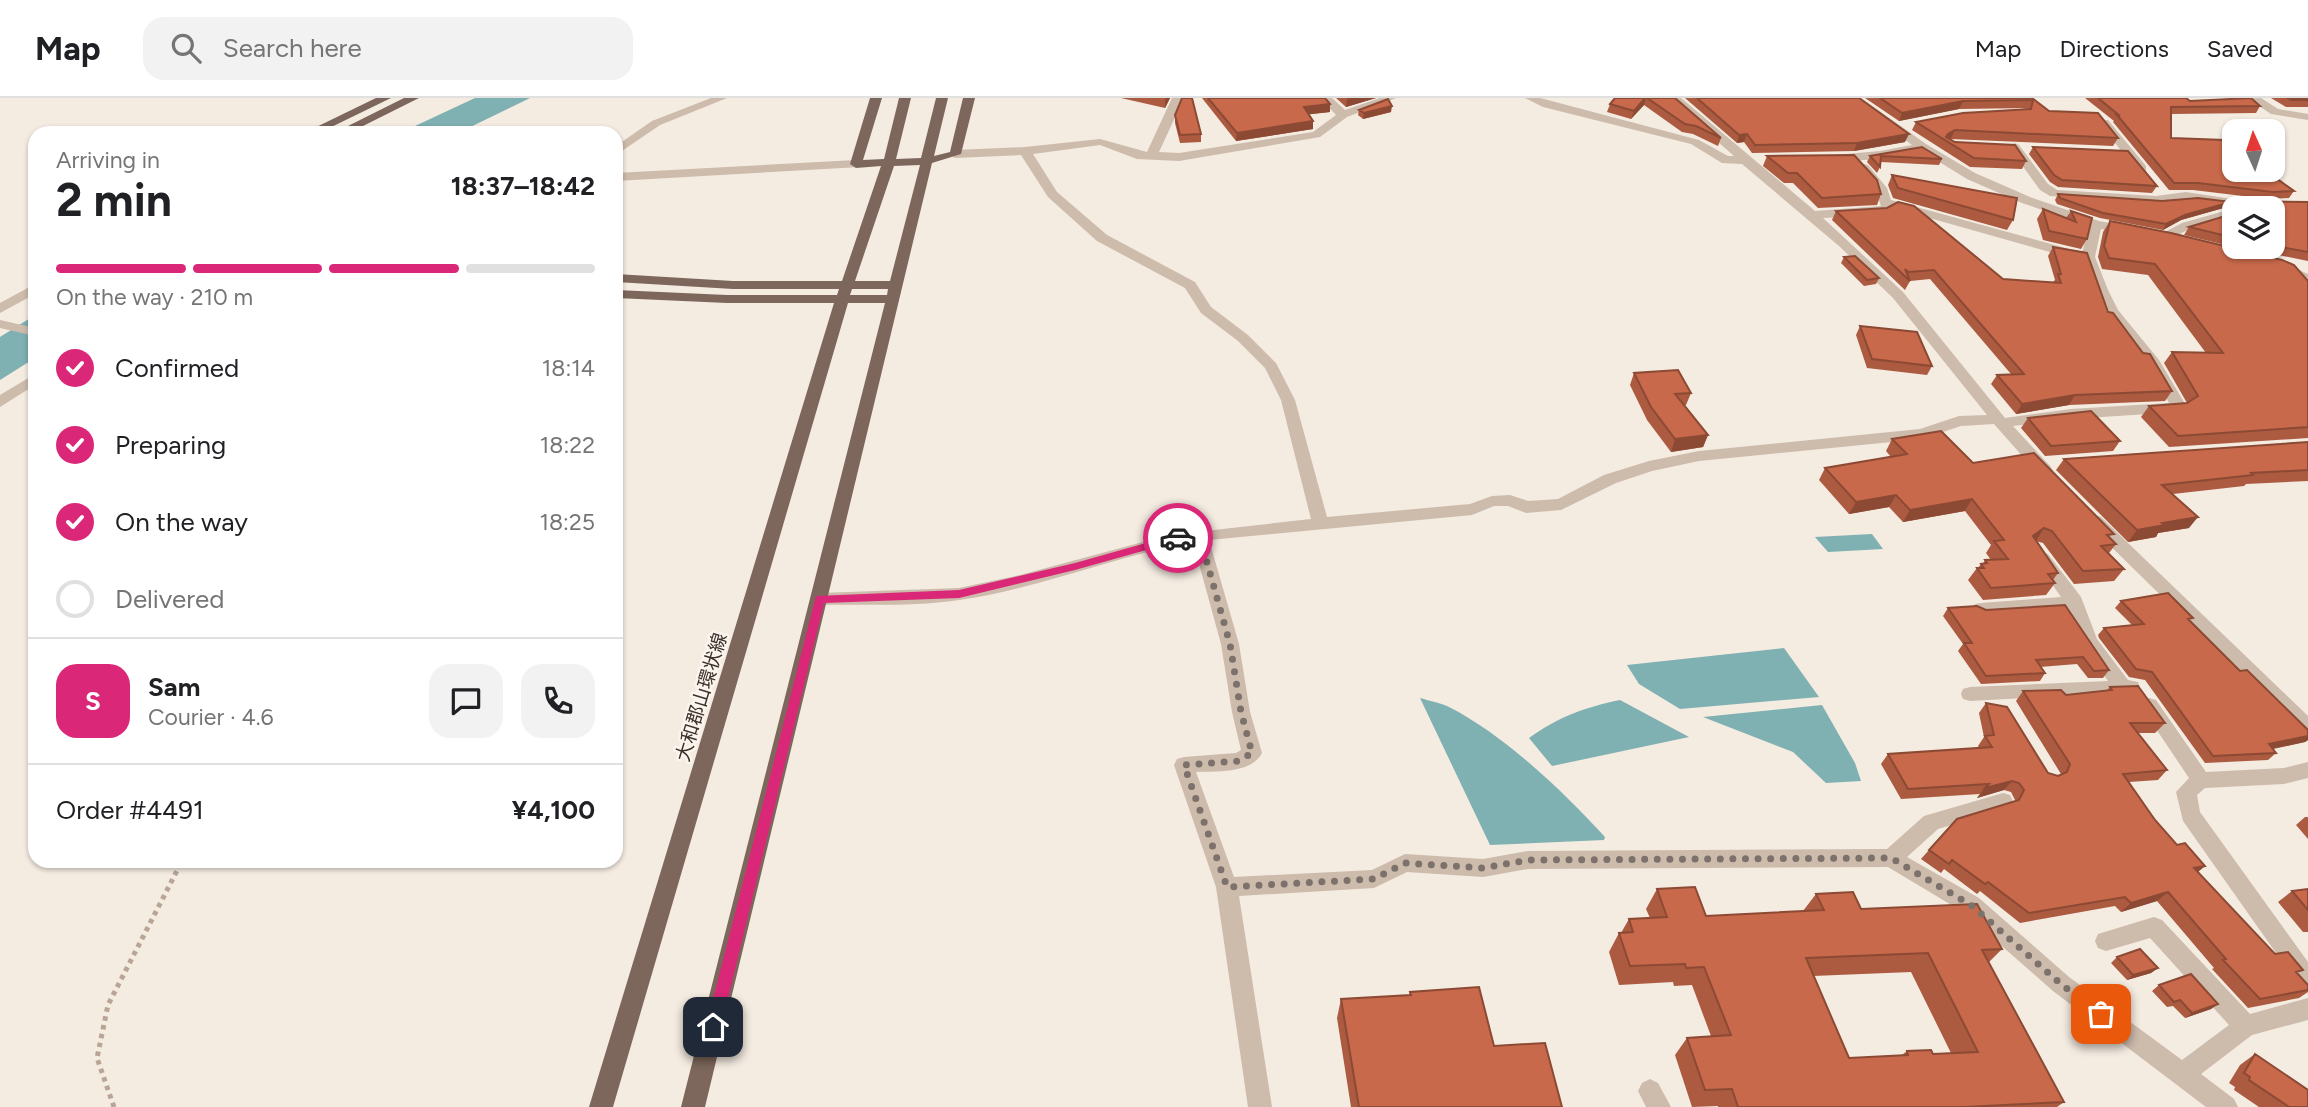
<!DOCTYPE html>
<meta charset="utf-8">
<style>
:root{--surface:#fff;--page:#f2f2f2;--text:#202124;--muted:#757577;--line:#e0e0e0;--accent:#db2777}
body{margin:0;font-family:Figtree,"Noto Sans JP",sans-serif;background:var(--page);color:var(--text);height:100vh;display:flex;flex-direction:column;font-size:26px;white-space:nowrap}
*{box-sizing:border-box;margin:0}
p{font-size:23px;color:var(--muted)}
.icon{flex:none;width:38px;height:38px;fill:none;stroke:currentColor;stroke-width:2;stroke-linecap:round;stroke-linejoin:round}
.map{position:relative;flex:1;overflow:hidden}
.details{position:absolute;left:28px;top:28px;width:595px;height:742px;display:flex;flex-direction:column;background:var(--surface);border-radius:21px;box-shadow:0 2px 5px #0004}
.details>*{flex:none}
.needle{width:46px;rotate:357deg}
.fabs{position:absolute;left:2222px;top:21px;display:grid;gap:14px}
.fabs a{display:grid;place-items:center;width:63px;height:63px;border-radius:14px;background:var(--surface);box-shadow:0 2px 5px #0004;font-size:35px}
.pin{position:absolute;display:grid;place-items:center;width:60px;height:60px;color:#fff;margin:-30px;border-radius:14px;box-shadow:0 4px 10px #0006}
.courier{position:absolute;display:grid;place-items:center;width:70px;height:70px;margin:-35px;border:5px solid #db2777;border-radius:50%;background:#fff;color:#222;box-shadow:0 2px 9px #0007}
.overview em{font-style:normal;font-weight:700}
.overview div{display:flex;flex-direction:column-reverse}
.overview{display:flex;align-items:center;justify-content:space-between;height:119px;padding:0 28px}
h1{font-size:46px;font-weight:700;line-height:52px}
.bar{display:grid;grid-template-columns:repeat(4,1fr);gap:10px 7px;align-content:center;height:84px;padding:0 28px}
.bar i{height:9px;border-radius:5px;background:var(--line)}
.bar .selected{background:var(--accent)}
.bar p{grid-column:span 4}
.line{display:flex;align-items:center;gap:18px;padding:0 28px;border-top:2px solid var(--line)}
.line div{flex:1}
.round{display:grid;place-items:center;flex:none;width:74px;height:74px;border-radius:21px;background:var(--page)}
ol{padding:0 28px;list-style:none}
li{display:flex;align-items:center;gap:21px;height:77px}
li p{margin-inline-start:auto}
li .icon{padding:7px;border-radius:50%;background:var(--accent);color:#fff;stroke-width:4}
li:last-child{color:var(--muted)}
li i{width:38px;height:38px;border:4px solid var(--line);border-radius:50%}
header{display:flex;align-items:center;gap:42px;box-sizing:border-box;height:98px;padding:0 35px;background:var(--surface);border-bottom:2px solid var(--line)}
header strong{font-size:33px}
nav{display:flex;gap:38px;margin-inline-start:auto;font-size:24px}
.search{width:490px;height:63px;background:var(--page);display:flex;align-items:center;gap:18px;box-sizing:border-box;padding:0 24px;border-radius:21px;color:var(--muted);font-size:26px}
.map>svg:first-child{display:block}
.water{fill:#7fb0b2}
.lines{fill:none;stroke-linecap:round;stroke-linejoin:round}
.path{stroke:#b9a596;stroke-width:5;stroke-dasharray:4.5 4.5;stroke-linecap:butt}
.minor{fill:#cdbbac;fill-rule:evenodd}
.major{fill:#7d675c;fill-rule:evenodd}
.wall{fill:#ac5a40;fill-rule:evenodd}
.shaded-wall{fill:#8c4a34}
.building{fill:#c8694b;stroke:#8c4a34;stroke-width:2;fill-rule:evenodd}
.route{fill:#db2777}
.done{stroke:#7c716b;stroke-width:7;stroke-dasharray:0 12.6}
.labels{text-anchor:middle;stroke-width:5;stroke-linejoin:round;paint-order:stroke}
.street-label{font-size:19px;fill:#3b302b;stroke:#fbf5ee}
</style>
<header>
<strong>Map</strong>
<div class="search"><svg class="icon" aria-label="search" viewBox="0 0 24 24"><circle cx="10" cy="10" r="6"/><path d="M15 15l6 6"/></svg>Search here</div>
<nav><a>Map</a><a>Directions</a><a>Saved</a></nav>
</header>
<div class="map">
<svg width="2308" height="1009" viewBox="0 0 2308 1009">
<rect width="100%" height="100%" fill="#f4ebe1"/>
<path class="water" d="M475 0H530L458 35H400Z
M35 217V260L0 282V239Z
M1872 436 1883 451 1828 454 1815 439Z
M1784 550 1819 599 1680 611 1639 586 1627 567Z
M1420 600C1430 603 1442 605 1451 610 1505 638 1564 694 1605 739L1604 742 1490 747Z
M1620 602 1689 639 1552 668 1529 640C1558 619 1586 609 1620 602Z
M1822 607 1855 665 1861 683 1826 685 1793 654 1703 619Z"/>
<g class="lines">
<path class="path" d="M114 1009 97 960 108 907 182 763"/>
<path class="minor" d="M711 0H727L660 27 616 57V48L652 23Z
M1172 0H1184L1159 54 1179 55 1313 34 1336 17 1320 0H1332L1345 12 1380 0H1396L1347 19 1320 39 1179 63 1137 61 1100 47 1033 56 1057 94 1107 137 1195 184 1211 209 1248 237 1276 265 1295 302 1327 419 1470 406 1492 398 1510 397 1528 403 1558 401 1604 377 1649 363 1699 353 1920 331 1959 318 1987 317 1893 200 1839 148 1742 66 1722 65 1691 46 1543 9 1525 0H1540L1699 42 1728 58H1734L1668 0H1681L1815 113 1881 108 1875 91 1858 70 1864 66 1868 67 1887 90 1891 102 2080 154 2082 157 2075 161 1894 110 1883 117 1823 120 1903 194 2005 320 2071 311 2169 305 2146 264 2107 216 2094 192 2081 159 2089 128 2022 105 1967 81 1920 52 1880 61 1831 64 1829 61 1835 57 1880 53 1912 47 1848 0H1861L1926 46 1975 75 2030 99 2099 123 2163 135 2182 125 2235 110V118L2190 131 2165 143 2101 131 2095 159 2108 192 2118 212 2159 262 2187 309 2179 314 2071 321 2013 328 2051 369 2053 373 2051 377H2039L1994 326 1961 328 1922 341 1699 363 1652 373 1616 385 1561 412 1526 415 1508 408H1494L1472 417 1209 442 1239 546 1250 614 1262 655C1251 676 1217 673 1196 674L1234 779 1372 772 1405 756 1483 761 1528 753 1887 751 1924 718 2003 695 2010 697 2013 703 2010 709 1938 731 1907 759 1979 800 2069 879 2182 962 2229 927 2150 840 2106 853 2098 850 2095 843 2098 836 2154 819 2162 822 2250 916 2308 900V922L2252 937 2201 976 2234 1001 2238 1009H2206L2053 893 1963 814 1888 769 1528 771 1483 779 1407 774 1374 790 1239 798 1272 1009H1248L1216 789 1174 667 1177 661 1184 659 1236 655 1241 652 1232 614 1221 546 1193 444C1114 458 1039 491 959 502 913 509 866 506 820 507L814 506 811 501 814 496 820 495 959 490 1020 477 1169 437 1311 421 1281 302 1265 270 1238 243 1201 215 1185 190 1097 143 1048 99 1021 57 955 60 949 56 955 52 1025 49 1100 41 1147 54Z
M2247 0H2261L2278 11 2308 16V22L2271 16Z
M2100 22H2108L2146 68V74H2138L2100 26Z
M2015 45 2019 47 2048 86 2057 92 2156 98 2186 94 2239 102 2245 106 2239 110 2186 101 2158 106 2050 98 2040 92 2009 49Z
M856 62 860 63V69L616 83V75Z
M2280 163 2308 176V185L2275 170V164Z
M35 186V196L0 215V205Z
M0 222 35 230V238L0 230Z
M35 276V287L0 309V297Z
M2095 417 2101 419 2308 618V638L2301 635 2089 427 2087 423Z
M2042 454 2048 456 2081 499 2097 541 2128 582 2138 584 2140 589 2138 594 1970 603 1963 601 1961 596 1963 591 1970 589 2108 583 2080 543 2069 511 1981 517 1975 516 1972 511 1975 506 1981 505 2061 499 2034 460Z
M2149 600 2156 602 2206 674 2284 670 2308 664V680L2284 686 2205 690 2197 697 2200 714 2308 864V892L2300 889 2183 723 2176 694 2189 680 2140 607 2142 602Z
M1650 981 1658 985 1671 1009H1646L1638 993 1642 985Z"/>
<path class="major" d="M376 0H391L319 35H304Z
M404 0H419L349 35H334Z
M870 0H882L863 62 884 61 899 0H911L896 61 921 60 936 0H948L934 58 950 54 963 0H975L961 56 932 65 705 1009H681L885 205H848L613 1009H589L834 205H727L616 200V192L727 197H837L839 191H733L616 184V176L733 183H842L881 68 856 70 850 66ZM920 67 890 183H855L894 68ZM852 191H888L887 197H850Z"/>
</g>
<path class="wall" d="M1121 0H1170L1165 10Z
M1202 0H1325L1330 14 1309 16 1313 23V31L1236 43Z
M1336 0H1376L1346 9Z
M1615 0H1675L1721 40 1718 48 1693 36 1682 34 1644 7 1631 21 1607 14 1610 6Z
M1685 0H1859L1905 44 1854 53 1752 55 1744 44 1737 45Z
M1865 0H2032L2049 13 2118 40 2113 48 1950 41 1955 44 2026 63 2022 71 1970 69 1912 32 1916 24 2029 10 1959 11 1899 23Z
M2085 0H2186L2190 3 2260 8 2256 15 2171 16V40L2294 93 2289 100 2268 101 2193 92H2169L2113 24 2114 23Z
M2271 0H2308V9H2286Z
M1359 12 1391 14 1363 21 1358 17Z
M1175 17 1201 36V44L1180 45 1175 25Z
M1922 49 1942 61 1939 67 1881 64 1880 69 1877 75 1867 64 1870 58Z
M2033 49 2157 88 2152 95 2058 89 2050 84 2029 56Z
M1767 58 1881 96 1877 107 1818 110 1793 85H1784L1763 68Z
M1892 77 2013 122 2007 132 1893 100 1888 87Z
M2058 96 2162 103 2231 104 2227 109 2181 122 2163 132 2100 120 2057 106 2055 102Z
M2243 103 2308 104V163L2273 156 2271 158 2184 137 2189 129 2235 115V149H2273V110H2238Z
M2043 111 2066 120 2071 113 2087 141 2081 151 2043 142 2037 121Z
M1836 113 2003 181 2053 184 2055 182 2048 158 2053 149 2108 214 2172 293 2165 303 2069 307 2016 316 1991 286 1997 277 2011 276 1930 181 1910 183 1905 192 1832 122Z
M2110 123 2308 183V340L2169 349 2141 319 2149 308 2187 305 2164 265 2172 254 2206 255 2148 177 2102 171 2098 159 2103 134Z
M1844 159 1879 180 1876 186 1864 188 1841 165Z
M1860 228 1932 268 1927 277 1867 270 1856 237Z
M1634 275 1691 295 1686 307H1684L1708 337 1703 349 1671 354 1647 322 1630 287Z
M2028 320 2120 343 2113 353 2045 358 2021 330Z
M1892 341 1973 365 2110 440 2116 446 2109 455 2124 471 2114 483 2074 486 2043 445 2036 443 2058 475 2053 482 2055 485 2046 497 1983 502 1968 482 1977 470H1978L1981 466H1983L1985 462H1991L1986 455 1991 447 1965 413 1903 424 1889 409 1849 416 1819 382 1825 370 1891 359 1886 353Z
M2308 344V383L2246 386 2244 388 2173 396 2189 430 2158 435 2156 439 2128 444 2056 372 2064 361Z
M2121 503 2190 523 2240 573 2308 632V642L2305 644 2273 651 2276 655 2268 662 2205 665 2145 582 2129 579 2099 540 2098 537 2104 530 2132 527 2115 510Z
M2065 507 2109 572 2103 580H2088L2077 566 2040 569 2045 575 2040 583 1981 586 1958 553 1963 546 1943 518 1948 510 1986 512Z
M2110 589 2165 625 2155 635H2138L2167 672 2158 682 2129 684 2155 722 2177 747 2205 768 2198 774 2275 856 2298 876 2308 887V894L2299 900 2248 910 2212 871 2214 870 2157 803 2121 814 2115 808 2020 825 1980 793 1977 796 1944 771 1941 775 1921 761 1929 752 2015 703V702L2011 694 2004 692 1977 700 1980 696 1901 701 1881 666 1888 656 1979 650 1978 648 1984 639 1979 615 1986 605 2048 675 2058 678 2061 676 2016 603 2023 593 2066 597 2107 592Z
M2305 719H2308V741L2296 727Z
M1657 791 1706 818 1803 813 1816 796 1861 811 2002 851 1989 864 2064 1004 2057 1009H1718V1008L1692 1009 1675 957 1687 940 1711 938 1692 887 1674 888 1673 884 1619 887 1609 854 1619 835H1621L1629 821 1650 820 1646 811ZM1911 874 1951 955 1933 956 1907 953 1902 957 1849 960 1813 878Z
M2308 791V834H2303L2278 804 2292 793Z
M2117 859 2158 870 2151 875 2127 882 2111 865Z
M2159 887 2218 906 2211 911 2185 920 2173 908 2167 909 2152 893Z
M1410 894 1494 948 1562 1009H1351L1337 920 1341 901 1409 897Z
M2255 956 2308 1009H2259L2234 992 2235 989 2229 985 2240 967Z"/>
<path class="shaded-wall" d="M1166 0H1170L1165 10V2Z
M1350 0H1376L1346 9 1347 1Z
M1646 0 1644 7 1631 21 1634 13Z
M1963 3 1959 11 1899 23 1902 15Z
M1330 6V14L1304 17V9Z
M1392 8 1391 14 1363 21 1364 15Z
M1313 23V31L1236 43 1237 35Z
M1955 32 1951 40 1946 43 1948 36Z
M1747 36 1744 44 1737 45 1739 37Z
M1909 36 1905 44 1854 53 1857 45Z
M2231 104 2227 109 2181 122 2163 132 2166 126 2185 117Z
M2075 297 2069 307 2016 316 2022 306Z
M1708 337 1703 349 1671 354 1675 341Z
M1896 397 1889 409 1849 416 1856 404Z
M1972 401 1965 413 1903 424 1910 412Z
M2198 419 2189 430 2158 435 2156 439 2128 444 2137 432 2162 425Z
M2044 430 2036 443 2033 438Z
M2308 638V642L2305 644 2261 653 2269 646Z
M2012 683 2004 692 1977 700 1985 690Z
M2205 768 2194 777V770Z
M2168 794 2157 803 2121 814 2131 805Z
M2158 870 2151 875 2127 882 2133 877Z
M2218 906 2211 911 2185 920 2192 915Z"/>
<path class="building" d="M1182 0H1192L1201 36 1180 37 1175 17Z
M1208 0H1325L1330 6 1304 9 1313 23 1237 35Z
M1615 0H1645L1634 13 1610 6Z
M1647 0H1675L1721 40 1696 28 1685 26Z
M1697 0H1859L1909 36 1857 45 1755 47 1747 36 1739 37Z
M1880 0H2032L2049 13 2098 15 2118 40 1955 32 1948 36 1946 39 1955 44 2015 47 2026 63 1974 60 1916 24 1963 15 2031 11 2033 2 1963 3 1902 15Z
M2098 0H2186L2190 3 2251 0 2260 8 2171 9V40L2225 42 2235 50V72H2265L2294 93 2273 94 2198 85H2174L2117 17 2120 18Z
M2288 0H2308V2H2291Z
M1388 1 1392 8 1364 15 1359 12Z
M1922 49 1942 61 1881 58 1880 69 1870 58Z
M2033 49 2128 53 2157 88 2062 82 2054 77Z
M1854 57 1877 82 1881 96 1822 100 1797 75H1788L1767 58Z
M1892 77 2017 100 2013 122 1898 90Z
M2058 96 2162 103 2198 100 2231 104 2185 117 2166 126 2103 115 2060 100Z
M2243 103 2308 104V154L2275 148 2277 150 2272 149H2273V110H2242Z
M1898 104 1914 108 2003 181 2061 185 2058 176H2061L2053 149 2087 155 2108 214 2113 215 2143 255 2150 256 2172 293 2075 297 2022 306 1997 277 2024 276 1934 172 1908 174 1905 171 1910 183 1836 113 1887 110Z
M2043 111 2076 124 2071 113 2092 120 2087 141 2049 133Z
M2235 115V140L2189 129Z
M2110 123 2171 135 2282 162 2294 167 2308 183V329L2178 338 2149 308 2187 305 2198 298 2172 254 2223 255 2155 166 2109 160 2104 148Z
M1855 158 1879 180 1867 182 1844 159Z
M1860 228 1917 234 1932 268 1872 261Z
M1678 272 1691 295 1675 296 1708 337 1675 341 1651 309 1634 275Z
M2091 313 2120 343 2051 348 2028 320Z
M1941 333 1973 365 2034 355 2114 436 2107 437 2116 446 2101 448 2124 471 2083 473 2052 433 2044 430 2033 438 2058 475 2048 476 2055 485 1991 490 1977 470H1984L1981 466 1987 465 1985 462 2008 461 1994 443 2004 442 1972 401 1910 412 1896 397 1856 404 1825 370 1907 356 1892 341Z
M2308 344V372L2251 375 2253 377 2162 387 2198 419 2162 425 2165 427 2137 432 2064 361Z
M2168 495 2193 520 2188 521 2240 573 2247 572 2308 632V638L2269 646 2276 655 2213 658 2152 574 2136 571 2104 530 2144 526 2121 503Z
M2065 507 2109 572 2094 573 2083 559 2036 562 2045 575 1986 578 1964 545H1972L1948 510 1977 508 1986 512Z
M2138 588 2165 625H2130L2167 672 2123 676 2155 722 2177 747 2185 745 2205 768 2194 770 2275 856 2288 854 2303 872 2296 874 2308 887V892L2260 901 2223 862 2226 861 2168 794 2131 805 2125 799 2029 815 1988 784 1985 786 1952 762 1949 766 1929 752 1957 721 2019 702 2024 692 2019 685 2012 683 1985 690 1989 686 1908 691 1888 656 1992 649 1985 638 1994 637 1986 605 2007 609 2048 675 2058 678 2067 674 2070 666 2023 593 2061 592 2066 597 2112 592 2110 589Z
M1695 789 1706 818 1824 812 1816 796 1853 794 1861 811 1977 806 2002 851 1982 852 2064 1004 1965 1009H1738L1732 991 1705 992 1687 940 1731 937 1704 869 1686 870 1685 866 1630 868 1619 835 1633 834 1629 821 1667 819 1657 791ZM1928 855 1978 954 1933 956 1931 952 1907 953 1908 957 1849 960 1806 860Z
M2308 791V812L2292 793Z
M2140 851 2158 870 2133 877 2117 859Z
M2191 876 2218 906 2192 915 2180 902 2174 904 2159 887Z
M1479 889 1494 948 1545 945 1562 1009H1359L1341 901 1411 897 1410 894Z
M2255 956 2308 992V1009H2289L2249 982 2250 979 2244 975Z"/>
<path class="route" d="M1178 436 1184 440 1182 442 1075 472 959 500 824 505 721 929 718 934 713 936 708 934 706 929 816 498 959 492 1075 465Z"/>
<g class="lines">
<path class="done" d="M1178 440 1199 436 1230 546 1241 614 1252 655 1239 663 1184 667 1227 789 1374 781 1405 765 1483 770 1528 762 1891 760 1971 807 2061 886 2101 916"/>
</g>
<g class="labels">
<g class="street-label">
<text transform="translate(701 599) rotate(-73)" y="7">大和郡山環状線</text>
</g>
</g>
</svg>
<div class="fabs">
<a><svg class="needle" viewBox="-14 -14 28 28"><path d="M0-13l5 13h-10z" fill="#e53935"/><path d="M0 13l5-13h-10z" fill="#757577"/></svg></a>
<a><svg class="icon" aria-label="layers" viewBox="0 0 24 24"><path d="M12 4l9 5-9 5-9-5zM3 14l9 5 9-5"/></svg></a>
</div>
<div class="pin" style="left:2101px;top:916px;background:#ea580c"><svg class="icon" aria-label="bag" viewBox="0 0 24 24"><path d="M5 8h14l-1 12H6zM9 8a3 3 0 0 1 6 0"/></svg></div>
<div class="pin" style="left:713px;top:929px;background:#1f2937"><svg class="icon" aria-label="home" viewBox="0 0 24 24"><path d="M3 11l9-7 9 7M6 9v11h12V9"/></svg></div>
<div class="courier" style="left:1178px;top:440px"><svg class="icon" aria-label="car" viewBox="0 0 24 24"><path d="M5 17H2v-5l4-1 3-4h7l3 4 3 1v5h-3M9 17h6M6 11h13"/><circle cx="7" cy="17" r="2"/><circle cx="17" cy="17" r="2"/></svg></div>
<section class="details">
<div class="overview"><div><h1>2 min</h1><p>Arriving in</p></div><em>18:37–18:42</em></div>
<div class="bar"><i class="selected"></i><i class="selected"></i><i class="selected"></i><i></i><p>On the way · 210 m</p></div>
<ol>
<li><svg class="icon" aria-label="check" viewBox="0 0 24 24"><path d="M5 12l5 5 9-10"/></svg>Confirmed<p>18:14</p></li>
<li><svg class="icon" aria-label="check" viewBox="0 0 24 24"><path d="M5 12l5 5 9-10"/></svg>Preparing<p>18:22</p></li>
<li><svg class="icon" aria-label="check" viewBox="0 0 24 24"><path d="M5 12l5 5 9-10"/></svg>On the way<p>18:25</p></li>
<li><i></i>Delivered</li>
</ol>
<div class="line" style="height:126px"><b class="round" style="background:var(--accent);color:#fff">S</b><div><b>Sam</b><p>Courier · 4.6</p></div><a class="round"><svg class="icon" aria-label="chat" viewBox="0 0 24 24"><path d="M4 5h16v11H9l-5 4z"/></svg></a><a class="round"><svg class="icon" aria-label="phone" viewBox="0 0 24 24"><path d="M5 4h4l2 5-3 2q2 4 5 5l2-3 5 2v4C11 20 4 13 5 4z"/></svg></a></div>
<div class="line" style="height:91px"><div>Order #4491</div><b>¥4,100</b></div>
</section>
</div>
